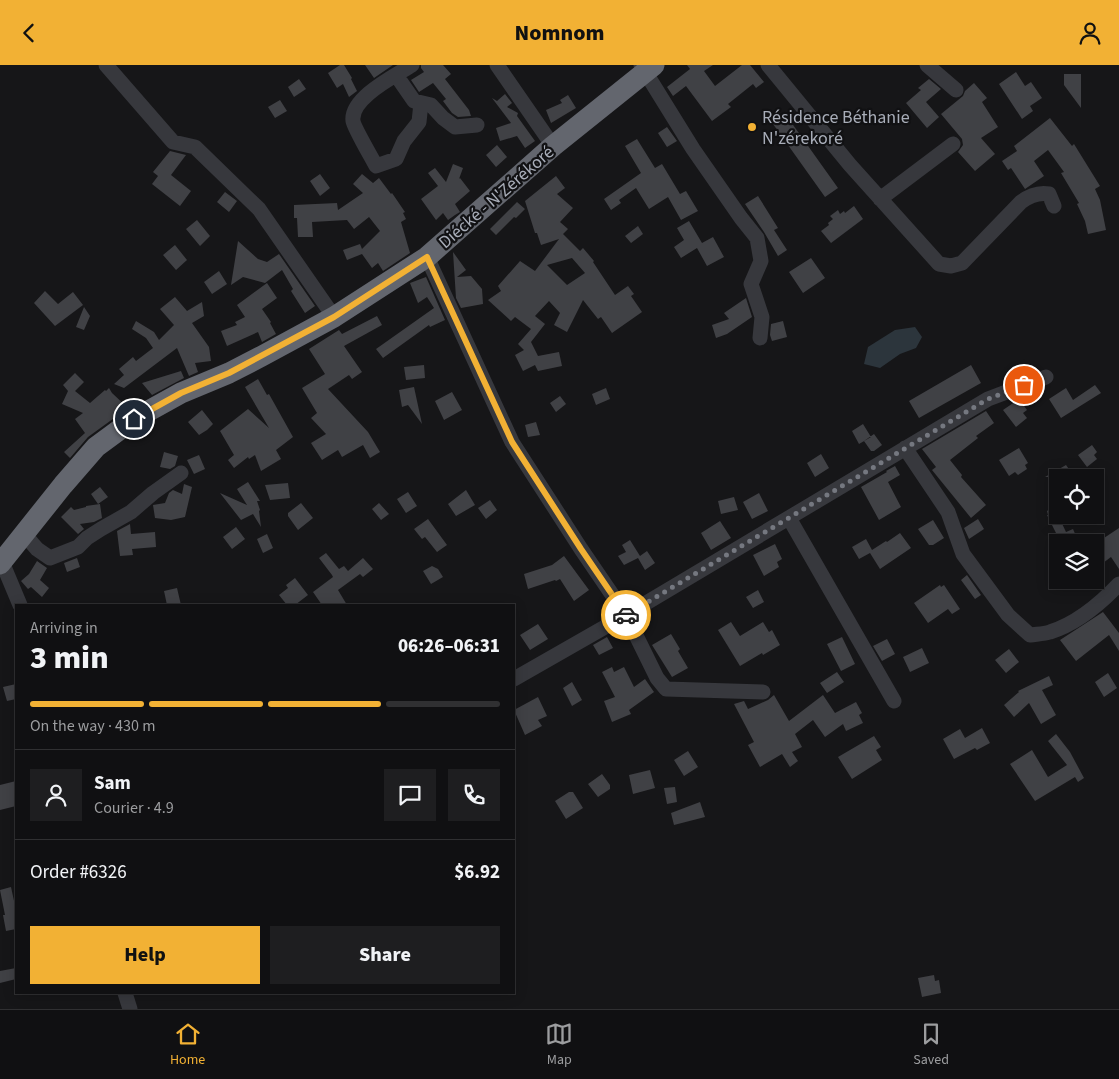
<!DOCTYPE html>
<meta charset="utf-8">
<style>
:root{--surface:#101012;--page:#1e1e20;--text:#f1f3f6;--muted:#9c9d9f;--line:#303032;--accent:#f2b134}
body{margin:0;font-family:"Source Sans 3",sans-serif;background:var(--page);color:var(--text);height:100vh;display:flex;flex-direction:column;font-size:19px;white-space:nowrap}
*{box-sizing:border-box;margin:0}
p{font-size:16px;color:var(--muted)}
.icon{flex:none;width:28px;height:28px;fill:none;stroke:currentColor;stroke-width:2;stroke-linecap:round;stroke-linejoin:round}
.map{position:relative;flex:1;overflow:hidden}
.panel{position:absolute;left:15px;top:539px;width:500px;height:390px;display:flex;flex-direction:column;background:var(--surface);border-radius:0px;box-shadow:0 2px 12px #0003,0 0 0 1px var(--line)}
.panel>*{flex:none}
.controls{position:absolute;left:1049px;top:404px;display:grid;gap:10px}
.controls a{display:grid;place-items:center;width:55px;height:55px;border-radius:0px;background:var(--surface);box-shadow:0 2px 12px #0003,0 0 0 1px var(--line);font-size:25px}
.pin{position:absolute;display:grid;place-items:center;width:42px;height:42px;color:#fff;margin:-21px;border:2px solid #fff;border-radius:50%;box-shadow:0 1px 5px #0007}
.courier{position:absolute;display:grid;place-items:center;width:50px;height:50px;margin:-25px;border:4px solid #f2b134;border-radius:50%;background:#fff;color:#222;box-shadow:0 1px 6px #0007}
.summary em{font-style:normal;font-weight:800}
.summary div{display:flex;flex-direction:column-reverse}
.summary{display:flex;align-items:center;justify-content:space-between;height:85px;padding:0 15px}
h1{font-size:32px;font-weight:800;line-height:38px}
.bar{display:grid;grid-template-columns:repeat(4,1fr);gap:8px 5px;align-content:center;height:60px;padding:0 15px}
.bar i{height:6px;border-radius:4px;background:var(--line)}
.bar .on{background:var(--accent)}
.bar p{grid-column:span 4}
.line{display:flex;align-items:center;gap:12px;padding:0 15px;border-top:1px solid var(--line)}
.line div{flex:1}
.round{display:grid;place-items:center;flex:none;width:52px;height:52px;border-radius:0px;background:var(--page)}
.primary-button{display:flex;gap:10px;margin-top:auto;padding:10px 15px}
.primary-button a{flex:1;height:58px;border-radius:0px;background:var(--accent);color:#111;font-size:20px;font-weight:800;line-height:58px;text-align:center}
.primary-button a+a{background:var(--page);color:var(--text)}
header{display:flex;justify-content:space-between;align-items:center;height:65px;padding:0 15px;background:var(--accent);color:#111;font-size:22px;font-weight:800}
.menu{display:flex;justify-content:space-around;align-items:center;height:70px;border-top:1px solid var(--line);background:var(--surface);font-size:14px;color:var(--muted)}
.menu a{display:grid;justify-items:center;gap:2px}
.menu .on{color:var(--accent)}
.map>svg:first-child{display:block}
.water{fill:#2c353c}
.building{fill:#404145;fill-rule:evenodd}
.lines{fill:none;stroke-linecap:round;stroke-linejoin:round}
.minor{stroke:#37383d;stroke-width:15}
.highway{stroke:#63666e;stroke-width:21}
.done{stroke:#757880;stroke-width:5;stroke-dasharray:0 9}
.route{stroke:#f2b134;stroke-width:6}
.poi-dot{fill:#f2b134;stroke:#111113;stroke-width:2}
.labels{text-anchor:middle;stroke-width:4.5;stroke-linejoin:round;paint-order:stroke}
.poi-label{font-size:18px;fill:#a8adb8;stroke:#111113;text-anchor:start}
.street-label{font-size:18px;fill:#a8adb8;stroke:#111113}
</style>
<header><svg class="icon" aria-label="back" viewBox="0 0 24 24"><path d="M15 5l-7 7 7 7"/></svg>Nomnom<svg class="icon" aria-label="person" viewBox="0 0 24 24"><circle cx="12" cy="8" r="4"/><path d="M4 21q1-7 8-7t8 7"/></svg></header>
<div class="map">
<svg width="1119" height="944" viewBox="0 0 1119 944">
<rect width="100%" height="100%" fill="#161618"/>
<path class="water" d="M915 262 922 272 916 283 900 289 880 303 864 299 868 282 895 265Z"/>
<path class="building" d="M340 0H344L352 13 351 14 357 26 349 32 343 19 337 23 328 8Z
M365 0H393L374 13Z
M421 0H443L451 9 445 14 469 45 471 51 458 52 452 48 443 36 446 34 433 18 419 27 411 15 424 7 421 3Z
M687 0H713L704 6 715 21 742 0H750L764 17 756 23 753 19 728 39 731 42 712 56 686 21 673 31 667 22 690 4Z
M1016 7 1025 21 1031 17 1042 33 1030 41 1033 46 1022 54 999 19Z
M1064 9H1081V43L1064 20Z
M299 14 306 24 294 32 288 22Z
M929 14 941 24 926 37 939 52 927 63 906 38 921 25 918 23Z
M974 18 987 33 982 37 998 62 981 73 995 89 975 106 958 87 963 80 962 74 941 49 963 31 965 26Z
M505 29 512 38 507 42 518 48 517 51 535 76 525 83 517 71 500 76 496 63 511 58 492 33 497 36Z
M568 30 576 43 551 58 546 45 562 38 560 35Z
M280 35 287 46 275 53 268 42Z
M786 50 838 123 825 132 773 59Z
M1050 53 1072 81 1074 79 1100 121 1095 124 1100 135 1106 165 1088 169 1085 156 1077 139 1079 138 1061 108 1064 107 1048 85 1034 96 1044 111 1025 124 1011 103 1008 105 1002 96 1017 86 1014 81Z
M667 62 677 76 667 82 658 68Z
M637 74 655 103 662 99 680 129 686 126 698 146 681 155 668 132 649 144 636 123 619 135 621 138 611 145 604 134 641 108 625 81Z
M497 80 507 92 496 102 486 90Z
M170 86 186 90 171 110 191 126 180 141 152 119 158 111 153 107Z
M453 99 463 103 459 114 460 113 470 126 455 139 460 147 455 150 448 155 443 148 436 155 421 134 438 121 428 108 435 103 446 117Z
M320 109 330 123 320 131 310 116Z
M362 109 373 118 379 113 391 129 392 128 405 147 403 148 406 154 401 157 410 188 383 206 378 198 372 203 362 189 347 195 343 185 360 179 362 184 380 166 369 152 354 164 347 155 312 157 313 172H298L297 153H294V140L337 138 338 145 363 128 353 119Z
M556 111 565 123 557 129 573 143 560 157 568 164 563 169 580 186 583 183 594 196 593 197 615 230 628 221 634 229 631 231 642 247 612 268 601 252 598 254 583 235 567 267 554 260 560 248 549 236 535 251 545 259 531 277 538 291 559 287 562 301 538 306 535 300 523 306 515 290 524 285 518 279 531 264 515 252 511 256 488 235 501 226 498 221 520 196 535 206 559 174 541 180 537 168H535L525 136ZM572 193 585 208 567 220 547 200Z
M225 127 237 136 229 147 217 137Z
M758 131 778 163 774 165 787 185 778 191 764 167 745 139Z
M517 137 525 144 516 153 514 152 496 170 490 164Z
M854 141 863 154 831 178 821 166 829 160 828 158 833 154 830 151 838 145 840 149 844 146 845 148Z
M197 155 210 171 200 181 186 164Z
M689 156 702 178 713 172 724 192 707 201 697 183 681 193 674 182 684 175 677 163Z
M638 161 643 169 631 178 625 171Z
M238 176 258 194 267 197 279 189 315 241 305 248 291 226 293 224 282 205 265 218 243 212 231 220Z
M175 180 187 195 176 205 163 190Z
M453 187 466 205 457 212 471 211 482 224 483 239 461 243 456 233Z
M811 193 825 213 803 228 789 207Z
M219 206 227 219 212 229 204 217Z
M426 212 445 255 430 262 429 260 383 293 376 284 434 243 427 232 418 238 410 218Z
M267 218 277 233 262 244 271 257 270 258 276 269 262 277 258 267 227 281 221 266 237 260 235 257 245 252 237 240Z
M45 226 58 239 73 227 83 240 55 261 34 238Z
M175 232 187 246 202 237 204 251 192 258 209 282 211 296 195 298 198 307 189 311 177 283 124 323 114 319 124 310 119 304 133 292 136 296 153 283 146 273 132 264 136 256 154 267 159 275 174 260 160 244Z
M746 233 752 252 727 269 716 273 712 260 729 254 724 248Z
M84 242 90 251 84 265 76 262Z
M377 251 382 260 344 281 362 307 352 314 349 310 328 324 368 367 380 387 370 393 363 380 342 392 338 385 322 395 311 378 326 369 311 353 317 348 302 323 325 309 309 284 339 265 342 269Z
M783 256 787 272 772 276 770 270 771 259Z
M424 300 425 313 406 315 404 302Z
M971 300 981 318 919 353 909 336Z
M181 306 184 313 152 330 142 318Z
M75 308 84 317 75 326 90 338 105 325 106 326 109 323 112 328 128 343 88 372 70 393 64 387 85 368 75 354 83 348 62 339 68 326 63 320Z
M258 314 267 330 269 329 293 372 276 385 281 394 261 406 255 390 249 394 248 392 234 403 228 395 234 390 220 366 248 344 269 363 245 322Z
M1095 320 1101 328 1061 353 1049 334 1066 323 1073 335Z
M414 322 422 359 408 340 402 342 399 325Z
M606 323 610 334 596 340 592 329Z
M452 327 462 345 444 355 435 336Z
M560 331 566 339 556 347 550 338Z
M1019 334 1027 345 1023 348 1027 353 1016 362 1003 345Z
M202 345 213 359 207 365 199 370 188 357Z
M986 346 994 358 976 371 978 373 950 395 962 410 961 412 986 440 971 453 932 405 936 402 922 384Z
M536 357 540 370 528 372 525 360Z
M863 359 871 372 859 379 852 366Z
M874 369 882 380 874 386H871L864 376Z
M1092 380 1097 387 1094 390 1097 394 1087 402 1078 390Z
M1019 383 1028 398 1025 400 1027 404 1018 410 1015 407 1009 411 999 395Z
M164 387 178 391 175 401 170 404 160 402Z
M821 389 829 403 815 412 807 398Z
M199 390 205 404 194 409 187 395Z
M1066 400 1071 407 1067 409 1069 412H1045Z
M895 401 900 410 888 417 901 442 879 455 861 422 887 407 886 406Z
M248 417 260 436H257L260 445 259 446 261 462 253 449 241 455 220 428 247 440 237 424Z
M288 418 290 433 270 435 265 420Z
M184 419 192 422 185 452 171 455 155 453 153 440 165 438 169 428 173 425 182 429Z
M100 422 108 432 98 439 91 429Z
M466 425 475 440 456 451 448 439Z
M408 427 417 441 406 448 397 434Z
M759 428 768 446 752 454 743 437Z
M734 432 738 445 721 449 718 436Z
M490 435 497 445 486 454 478 443Z
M301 438 313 453 298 465 288 451V448Z
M379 438 389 449 381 455 372 444Z
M100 439 102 453 94 457 80 459 84 464 78 469 61 452 71 442 74 445 86 442V441Z
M1053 442 1056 446 1058 445V450L1066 467 1073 464 1079 478H1061L1047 450H1048L1047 446Z
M428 454 447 480 437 487 425 472 422 474 414 464Z
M978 454 984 464 969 474 964 463Z
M933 455 944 473 933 480H929L918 464Z
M720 456 731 473 711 485 701 468Z
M130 459 131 469 155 467 156 482 132 484 133 490 120 491 117 466Z
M236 462 245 474 232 484 223 472Z
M1119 463V504L1111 492 1095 504V479Z
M900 468 911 483 880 504 870 488 859 494 852 482 866 474 872 485 886 476 887 477Z
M267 469 273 483 263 488 257 474Z
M630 475 640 491 647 486 655 498 645 505 638 493 624 500 618 491 626 487 622 480Z
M775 479 782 494 777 497 779 502 764 511 753 490Z
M326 488 339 504 344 501 348 506 363 493 373 504 363 512 360 509 338 525 347 540H322L313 527 333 512 332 510 319 493Z
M564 491 589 525 574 536 560 514 556 516 555 515 528 524 524 509 552 500Z
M77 493 80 502 67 507 64 498Z
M37 496 47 503 40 515 49 523 42 532 31 522 28 524 21 516 29 509Z
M432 501 438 504 443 512 431 519 423 506Z
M967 510 981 530 975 534 961 515Z
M295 513 308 530 295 540H287L279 530 288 523 286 520Z
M940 520 941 522 944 520 960 544 952 549 948 544 928 558 914 538Z
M177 523 181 540H167L164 526Z
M758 525 764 537 753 543 746 532Z
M1103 547 1119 568V586L1109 570 1076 596 1060 575Z
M731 557 740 571 763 557 769 567 772 565 780 580 763 590 762 588 740 601 718 565Z
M538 559 548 574 530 585 520 570Z
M671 569 680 584 678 586 688 603 672 612 652 580Z
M607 572 613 583 599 590 593 580Z
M842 572 855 599 841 606 827 579Z
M887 574 895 589 882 596 873 581Z
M922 583 929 598 910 607 903 592Z
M1009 584 1019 597 1006 608 995 595Z
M612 602 614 607 624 602 634 622 645 614 654 627 629 645 631 649 612 657 604 636 615 632 602 607Z
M837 607 844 617 827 628 820 618Z
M1108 608 1117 623 1104 632 1095 617Z
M1049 611 1053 620 1042 625 1056 650 1041 659 1029 638 1014 652 1004 640 1019 627 1018 626Z
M572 617 582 635 572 641 563 623Z
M16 619V634L7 636 3 622Z
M774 630 789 656 823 630 835 648 856 637 862 648 859 650 863 658 846 666 843 659 825 672 813 655 795 669 802 682 792 687 798 696 790 702 782 689 760 702 748 680 754 677 734 639 744 636 748 644 768 635Z
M538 632 547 651 538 655 542 661 525 670 514 645Z
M982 663 990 678 977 685 975 683 954 694 943 674 960 664 965 673Z
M1056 669 1070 687 1084 713 1078 717 1075 712 1035 736 1010 699 1032 685 1048 712 1067 700 1048 676Z
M874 671 881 682 876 685 882 695 852 714 838 692Z
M688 686 698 702 684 711 674 695Z
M650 705 655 723 633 729 629 710Z
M602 709 610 720V724L598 732 588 719Z
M16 716V741L0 745V720Z
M675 722 677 737 667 739 664 723Z
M569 727H573L583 743 566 754 555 736Z
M700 737 705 752 674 760 671 748Z
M11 822 16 845V864L6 866 3 850H5L0 825Z
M16 903V914L0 918V906Z
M934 910 935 916 939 915 941 928 922 932 918 913Z"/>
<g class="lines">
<path class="minor" d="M106 0 173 77 195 82 259 144 334 252
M412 0C395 11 350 33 353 56 354 63 372 93 376 101L396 94 404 76 419 57 421 38
M497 0 553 81
M641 0 693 84 741 153 757 173 761 196 751 219 762 252 760 273
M768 0 850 100 939 199 951 201 962 198 1021 137C1029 131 1038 127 1049 129L1054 141
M927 0 956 25
M396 10 414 36 431 40 443 53 455 62 477 60
M880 134 953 79
M427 192 512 377 581 484 626 550 657 613 666 624 763 627
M905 383 948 447 963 489 1008 550 1030 570C1037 569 1044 569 1050 567 1076 559 1101 538 1119 519
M789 453 894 636
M25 470 37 484 50 493 78 482 87 473 101 464 131 447 153 428 181 408
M2 497 20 540
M514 614 626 550 988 334 1046 312
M125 928 130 944"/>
<path class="highway" d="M0 499 63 420 96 382 134 354 181 328 229 308 262 291 334 252 427 192 553 81 654 0"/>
</g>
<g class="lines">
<path class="done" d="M626 550 988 334 1024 320"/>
<path class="route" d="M134 354 181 328 229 308 334 252 427 192 512 377 581 484 626 550"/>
</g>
<circle class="poi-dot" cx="752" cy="62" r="5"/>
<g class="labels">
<g class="poi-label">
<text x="762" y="58">Résidence Béthanie<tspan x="762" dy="21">N'zérekoré</tspan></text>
</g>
<g class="street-label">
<text transform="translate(496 132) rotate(-41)" y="6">Diécké - N'Zérékoré</text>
</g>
</g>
</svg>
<div class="controls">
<a><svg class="icon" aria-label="locate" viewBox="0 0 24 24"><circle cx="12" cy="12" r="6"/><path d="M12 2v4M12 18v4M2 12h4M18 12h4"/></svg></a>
<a><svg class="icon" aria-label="layers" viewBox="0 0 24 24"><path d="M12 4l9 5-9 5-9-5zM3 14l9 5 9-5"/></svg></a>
</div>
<div class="pin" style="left:1024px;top:320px;background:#ea580c"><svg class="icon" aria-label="bag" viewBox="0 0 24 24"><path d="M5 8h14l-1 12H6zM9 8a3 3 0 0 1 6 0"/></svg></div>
<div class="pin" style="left:134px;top:354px;background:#1f2937"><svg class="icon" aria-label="home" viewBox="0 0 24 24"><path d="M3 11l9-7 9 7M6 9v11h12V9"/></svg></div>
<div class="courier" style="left:626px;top:550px"><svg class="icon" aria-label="car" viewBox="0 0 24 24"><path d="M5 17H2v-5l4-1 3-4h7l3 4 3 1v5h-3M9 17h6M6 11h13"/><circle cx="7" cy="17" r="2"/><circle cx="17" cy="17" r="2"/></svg></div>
<section class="panel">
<div class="summary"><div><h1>3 min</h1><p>Arriving in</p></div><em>06:26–06:31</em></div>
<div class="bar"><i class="on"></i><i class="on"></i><i class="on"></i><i></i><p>On the way · 430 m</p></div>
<div class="line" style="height:90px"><a class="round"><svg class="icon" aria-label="person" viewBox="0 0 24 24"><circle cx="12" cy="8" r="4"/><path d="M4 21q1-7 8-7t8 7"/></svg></a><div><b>Sam</b><p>Courier · 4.9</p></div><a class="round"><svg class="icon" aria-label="chat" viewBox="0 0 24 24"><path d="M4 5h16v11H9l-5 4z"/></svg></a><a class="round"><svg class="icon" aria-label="phone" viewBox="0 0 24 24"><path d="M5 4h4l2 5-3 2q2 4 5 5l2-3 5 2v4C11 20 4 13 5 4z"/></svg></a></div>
<div class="line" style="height:65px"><div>Order #6326</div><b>$6.92</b></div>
<div class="primary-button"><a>Help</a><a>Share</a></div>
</section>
</div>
<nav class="menu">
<a class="on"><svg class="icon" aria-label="home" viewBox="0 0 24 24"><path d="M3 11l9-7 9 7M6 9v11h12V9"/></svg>Home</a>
<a><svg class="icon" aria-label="map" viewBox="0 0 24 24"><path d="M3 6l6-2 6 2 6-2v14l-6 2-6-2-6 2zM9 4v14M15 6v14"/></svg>Map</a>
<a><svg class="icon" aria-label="saved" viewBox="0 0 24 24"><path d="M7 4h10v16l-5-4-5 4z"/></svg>Saved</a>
</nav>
